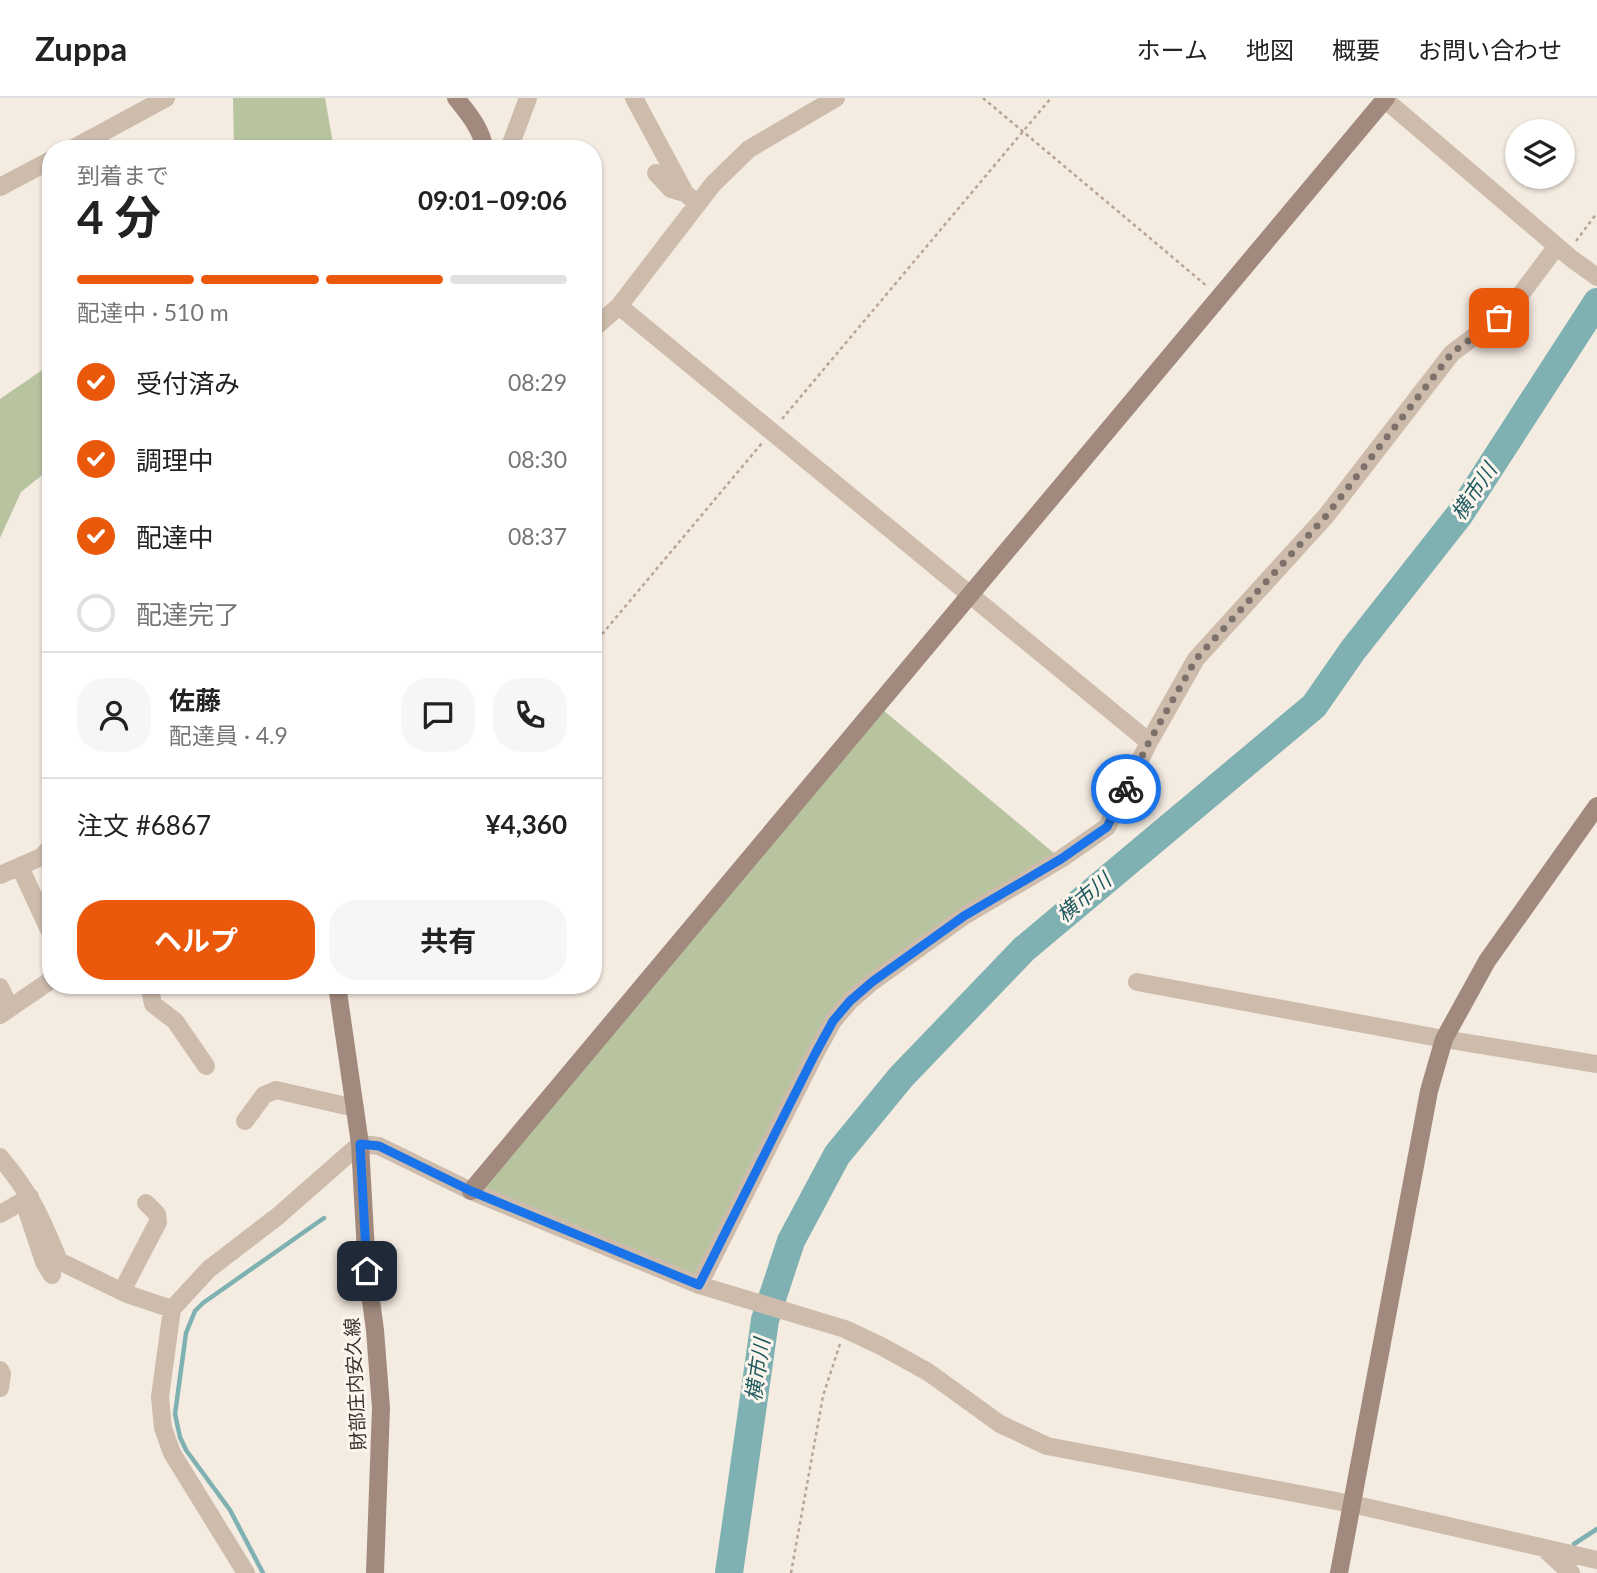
<!DOCTYPE html>
<html lang="ja">
<meta charset="utf-8">
<style>
:root{--surface:#fff;--page:#f6f6f6;--text:#222;--muted:#767676;--line:#e0e0e0;--accent:#ea580c}
body{margin:0;font-family:Lato,"Noto Sans JP",sans-serif;background:var(--page);color:var(--text);height:100vh;display:flex;flex-direction:column;font-size:26px;white-space:nowrap}
*{box-sizing:border-box;margin:0}
p{font-size:23px;color:var(--muted)}
.icon{flex:none;width:38px;height:38px;fill:none;stroke:currentColor;stroke-width:2;stroke-linecap:round;stroke-linejoin:round}
.map{position:relative;flex:1;overflow:hidden}
.panel{position:absolute;left:42px;top:42px;width:560px;height:854px;display:flex;flex-direction:column;background:var(--surface);border-radius:28px;box-shadow:0 2px 5px #0004}
.panel>*{flex:none}
.fabs{position:absolute;left:1505px;top:21px;display:grid;gap:14px}
.fabs a{display:grid;place-items:center;width:70px;height:70px;border-radius:50%;background:var(--surface);box-shadow:0 2px 5px #0004;font-size:35px}
.pin{position:absolute;display:grid;place-items:center;width:60px;height:60px;color:#fff;margin:-30px;border-radius:14px;box-shadow:0 4px 10px #0006}
.courier{position:absolute;display:grid;place-items:center;width:70px;height:70px;margin:-35px;border:5px solid #1a73e8;border-radius:50%;background:#fff;color:#222;box-shadow:0 2px 9px #0007}
.head em{font-style:normal;font-weight:700}
.head div{display:flex;flex-direction:column-reverse}
.head{display:flex;align-items:center;justify-content:space-between;height:119px;padding:0 35px}
h1{font-size:46px;font-weight:700;line-height:52px}
.bar{display:grid;grid-template-columns:repeat(4,1fr);gap:10px 7px;align-content:center;height:84px;padding:0 35px}
.bar i{height:9px;border-radius:5px;background:var(--line)}
.bar .active{background:var(--accent)}
.bar p{grid-column:span 4}
.line{display:flex;align-items:center;gap:18px;padding:0 35px;border-top:2px solid var(--line)}
.line div{flex:1}
.round{display:grid;place-items:center;flex:none;width:74px;height:74px;border-radius:28px;background:var(--page)}
ol{padding:0 35px;list-style:none}
li{display:flex;align-items:center;gap:21px;height:77px}
li p{margin-inline-start:auto}
li .icon{padding:7px;border-radius:50%;background:var(--accent);color:#fff;stroke-width:4}
li:last-child{color:var(--muted)}
li i{width:38px;height:38px;border:4px solid var(--line);border-radius:50%}
.button{display:flex;gap:14px;margin-top:auto;padding:14px 35px}
.button a{flex:1;height:80px;border-radius:28px;background:var(--accent);color:#fff;font-size:28px;font-weight:700;line-height:80px;text-align:center}
.button a+a{background:var(--page);color:var(--text)}
header{display:flex;align-items:center;gap:42px;box-sizing:border-box;height:98px;padding:0 35px;background:var(--surface);border-bottom:2px solid var(--line)}
header strong{font-size:33px}
nav{display:flex;gap:38px;margin-inline-start:auto;font-size:24px}
.map>svg:first-child{display:block}
.green{fill:#b8c4a0}
.lines{fill:none;stroke-linecap:round;stroke-linejoin:round}
.stream{stroke:#7fb0b2;stroke-width:4.5}
.river{stroke:#7fb0b2;stroke-width:28}
.path{stroke:#b9a596;stroke-width:2.5;stroke-dasharray:3.5 3.5;stroke-linecap:butt}
.street{stroke:#cdbbac;stroke-width:18}
.secondary{stroke:#a18a7d;stroke-width:18}
.done{stroke:#7c716b;stroke-width:7;stroke-dasharray:0 12.6}
.route{stroke:#1a73e8;stroke-width:9}
.labels{text-anchor:middle;stroke-width:6;stroke-linejoin:round;paint-order:stroke}
.street-label{font-size:19px;fill:#3b302b;stroke:#fbf5ee}
.water-label{font-size:21px;font-style:italic;fill:#1f5a5e;stroke:#fbf5ee}
</style>
<header>
<strong>Zuppa</strong>
<nav><a>ホーム</a><a>地図</a><a>概要</a><a>お問い合わせ</a></nav>
</header>
<div class="map">
<svg width="1597" height="1475" viewBox="0 0 1597 1475">
<rect width="100%" height="100%" fill="#f4ebe1"/>
<path class="green" d="M233 0H325L334 51H234Z
M51 266V370L21 394 0 440V301Z
M877 607 1061 761 850 903 699 1187 471 1093Z"/>
<g class="lines">
<path class="stream" d="M1574 1446 1597 1431
M263 1475 230 1412 186 1352 180 1339 175 1316 186 1235 195 1213 203 1205 324 1120"/>
<path class="river" d="M729 1475 765 1222 791 1143 837 1057 901 979 1024 851 1314 608 1353 552 1460 416 1597 204"/>
<path class="path" d="M983 0 1208 189
M1576 143 1597 115
M782 321 1051 0
M593 547 762 345
M791 1475 823 1298 840 1246"/>
<path class="street" d="M634 0 685 95 698 106
M1383 0 1572 161 1597 179
M72 51 166 0
M509 51 528 0
M656 75 671 91 685 95
M0 89 51 62
M619 208 1149 644
M593 231 619 208 713 86 749 51 836 0
M20 769 51 836
M0 777 41 759 51 749
M1137 884 1444 941 1597 966
M149 887 153 906 175 923 206 968
M0 889 10 910
M0 917 51 882
M245 1023 264 997 276 992 355 1010
M0 1059C31 1096 41 1119 59 1163L127 1196 172 1211
M26 1110 44 1164 52 1177
M0 1116 30 1099
M699 1187 815 956 833 923 850 903 872 884 964 818 1061 761 1107 729 1149 644 1196 561 1326 418 1452 255 1499 220 1512 208 1557 148
M122 1193 158 1124 157 1116 146 1105
M0 1272 2 1276 0 1290
M1547 1453 1571 1475
M246 1475 172 1355 163 1330 160 1299 172 1211 209 1171 278 1118 360 1046 379 1048 471 1093 699 1187 845 1231 881 1248 928 1274 1000 1326 1047 1348 1352 1406 1597 1462"/>
<path class="secondary" d="M456 0C467 14 483 32 484 51
M337 887 360 1046 367 1173 375 1232 381 1310 375 1475
M471 1093 1386 0
M1339 1475 1429 993 1444 941 1487 863 1597 708"/>
</g>
<g class="lines">
<path class="done" d="M1126 691 1149 644 1196 561 1326 418 1452 255 1499 220"/>
<path class="route" d="M367 1173 360 1046 379 1048 471 1093 699 1187 815 956 833 923 850 903 872 884 964 818 1061 761 1107 729 1126 691"/>
</g>
<g class="labels">
<g class="street-label">
<text transform="translate(355 1286) rotate(-93)" y="7">財部庄内安久線</text>
</g>
<g class="water-label">
<text transform="translate(1474 394) rotate(-56)" y="7">横市川</text>
<text transform="translate(1084 800) rotate(-40)" y="7">横市川</text>
<text transform="translate(758 1272) rotate(-82)" y="7">横市川</text>
</g>
</g>
</svg>
<div class="fabs">
<a><svg class="icon" aria-label="layers" viewBox="0 0 24 24"><path d="M12 4l9 5-9 5-9-5zM3 14l9 5 9-5"/></svg></a>
</div>
<div class="pin" style="left:1499px;top:220px;background:#ea580c"><svg class="icon" aria-label="bag" viewBox="0 0 24 24"><path d="M5 8h14l-1 12H6zM9 8a3 3 0 0 1 6 0"/></svg></div>
<div class="pin" style="left:367px;top:1173px;background:#1f2937"><svg class="icon" aria-label="home" viewBox="0 0 24 24"><path d="M3 11l9-7 9 7M6 9v11h12V9"/></svg></div>
<div class="courier" style="left:1126px;top:691px"><svg class="icon" aria-label="bike" viewBox="0 0 24 24"><circle cx="6" cy="16" r="4"/><circle cx="18" cy="16" r="4"/><path d="M6 16l4-8h5l3 8M10 8l3 8H6M13 5h3"/></svg></div>
<section class="panel">
<div class="head"><div><h1>4 分</h1><p>到着まで</p></div><em>09:01–09:06</em></div>
<div class="bar"><i class="active"></i><i class="active"></i><i class="active"></i><i></i><p>配達中 · 510 m</p></div>
<ol>
<li><svg class="icon" aria-label="check" viewBox="0 0 24 24"><path d="M5 12l5 5 9-10"/></svg>受付済み<p>08:29</p></li>
<li><svg class="icon" aria-label="check" viewBox="0 0 24 24"><path d="M5 12l5 5 9-10"/></svg>調理中<p>08:30</p></li>
<li><svg class="icon" aria-label="check" viewBox="0 0 24 24"><path d="M5 12l5 5 9-10"/></svg>配達中<p>08:37</p></li>
<li><i></i>配達完了</li>
</ol>
<div class="line" style="height:126px"><a class="round"><svg class="icon" aria-label="person" viewBox="0 0 24 24"><circle cx="12" cy="8" r="4"/><path d="M4 21q1-7 8-7t8 7"/></svg></a><div><b>佐藤</b><p>配達員 · 4.9</p></div><a class="round"><svg class="icon" aria-label="chat" viewBox="0 0 24 24"><path d="M4 5h16v11H9l-5 4z"/></svg></a><a class="round"><svg class="icon" aria-label="phone" viewBox="0 0 24 24"><path d="M5 4h4l2 5-3 2q2 4 5 5l2-3 5 2v4C11 20 4 13 5 4z"/></svg></a></div>
<div class="line" style="height:91px"><div>注文 #6867</div><b>¥4,360</b></div>
<div class="button"><a>ヘルプ</a><a>共有</a></div>
</section>
</div>
